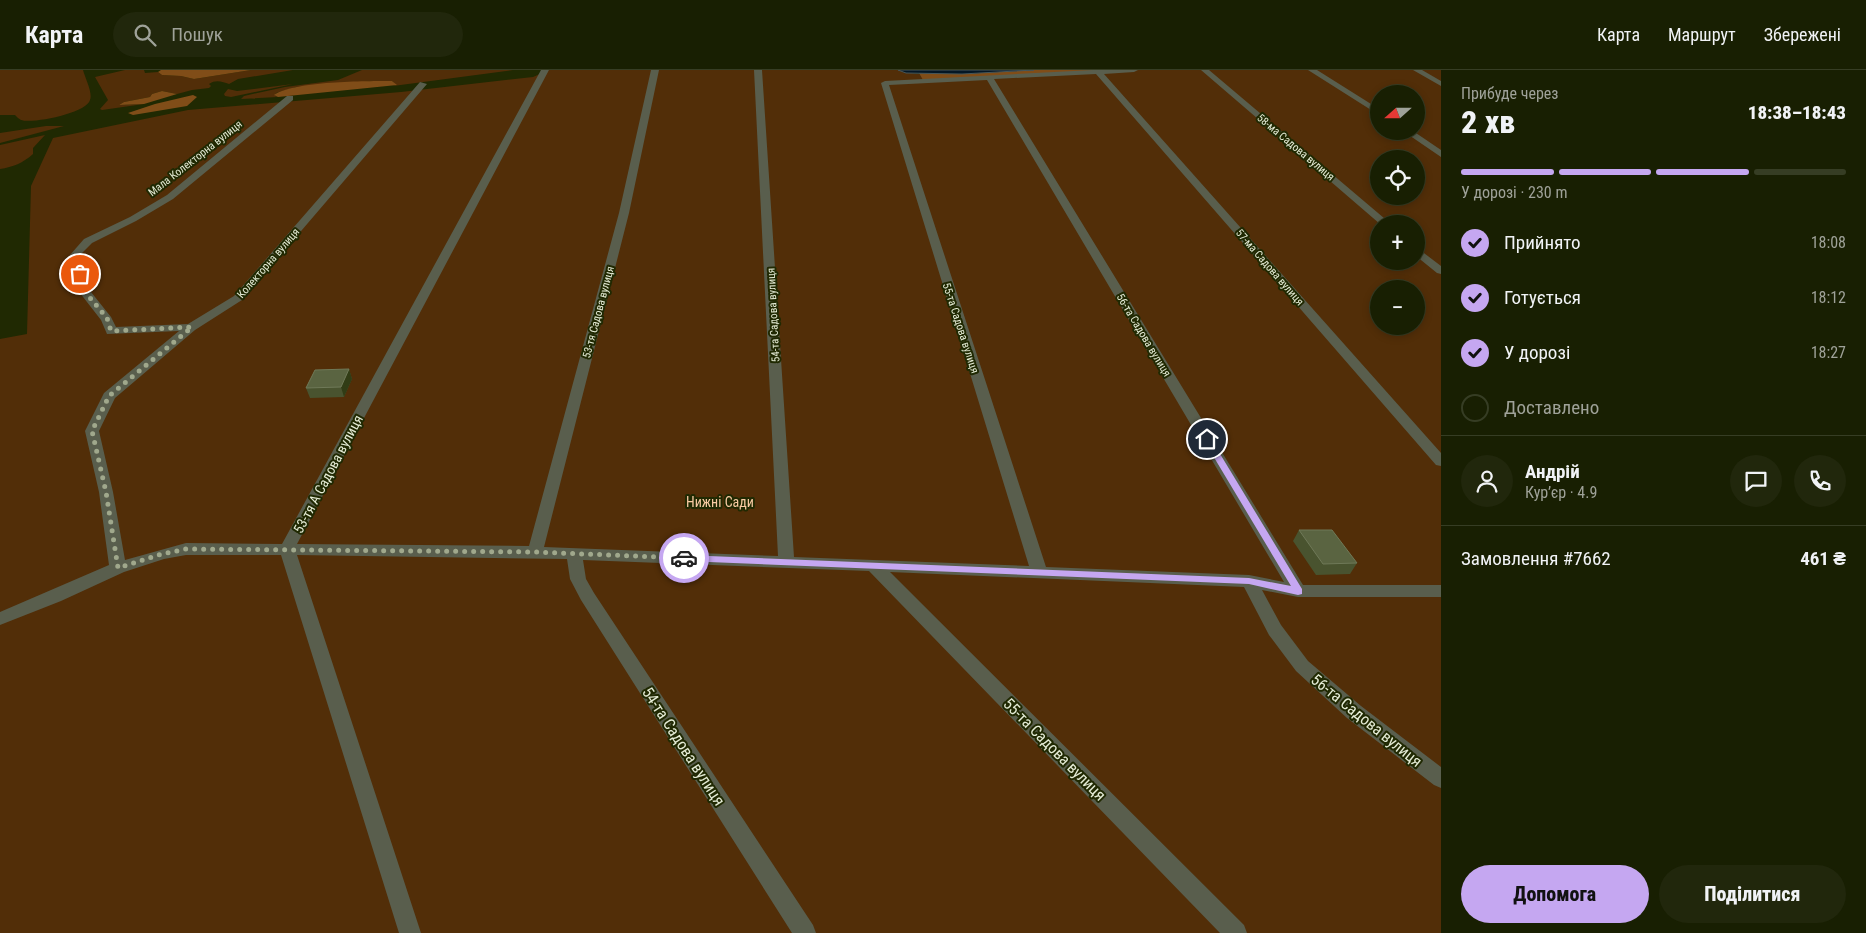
<!DOCTYPE html>
<html lang="uk">
<meta charset="utf-8">
<style>
:root{--surface:#181f02;--page:#21270c;--text:#f1f3f6;--muted:#9fa299;--line:#363d24;--accent:#c5a7f1}
body{margin:0;font-family:"Roboto Condensed",sans-serif;background:var(--page);color:var(--text);height:100vh;display:flex;flex-direction:column;font-size:19px;white-space:nowrap}
*{box-sizing:border-box;margin:0}
p{font-size:16px;color:var(--muted)}
.icon{flex:none;width:28px;height:28px;fill:none;stroke:currentColor;stroke-width:2;stroke-linecap:round;stroke-linejoin:round}
.map{position:relative;flex:1;overflow:hidden}
.side{display:flex;flex-direction:column;background:var(--surface);width:425px}
.side>*{flex:none}
.needle{width:32px;rotate:249deg}
.controls{position:absolute;left:1370px;top:15px;display:grid;gap:10px}
.controls a{display:grid;place-items:center;width:55px;height:55px;border-radius:50%;background:var(--surface);box-shadow:0 2px 8px #0003,0 0 0 1px var(--line);font-size:25px}
.pin{position:absolute;display:grid;place-items:center;width:42px;height:42px;color:#fff;margin:-21px;border:2px solid #fff;border-radius:50%;box-shadow:0 1px 5px #0007}
.courier{position:absolute;display:grid;place-items:center;width:50px;height:50px;margin:-25px;border:4px solid #c5a7f1;border-radius:50%;background:#fff;color:#222;box-shadow:0 1px 6px #0007}
.overview em{font-style:normal;font-weight:800}
.overview div{display:flex;flex-direction:column-reverse}
.overview{display:flex;align-items:center;justify-content:space-between;height:85px;padding:0 20px}
h1{font-size:32px;font-weight:800;line-height:38px}
.bar{display:grid;grid-template-columns:repeat(4,1fr);gap:8px 5px;align-content:center;height:60px;padding:0 20px}
.bar i{height:6px;border-radius:4px;background:var(--line)}
.bar .current{background:var(--accent)}
.bar p{grid-column:span 4}
.line{display:flex;align-items:center;gap:12px;padding:0 20px;border-top:1px solid var(--line)}
.line div{flex:1}
.round{display:grid;place-items:center;flex:none;width:52px;height:52px;border-radius:26px;background:var(--page)}
ol{padding:0 20px;list-style:none}
li{display:flex;align-items:center;gap:15px;height:55px}
li p{margin-inline-start:auto}
li .icon{padding:5px;border-radius:50%;background:var(--accent);color:#111;stroke-width:4}
li:last-child{color:var(--muted)}
li i{width:28px;height:28px;border:2px solid var(--line);border-radius:50%}
.primary-button{display:flex;gap:10px;margin-top:auto;padding:10px 20px}
.primary-button a{flex:1;height:58px;border-radius:30px;background:var(--accent);color:#111;font-size:20px;font-weight:800;line-height:58px;text-align:center}
.primary-button a+a{background:var(--page);color:var(--text)}
header{display:flex;align-items:center;gap:30px;box-sizing:border-box;height:70px;padding:0 25px;background:var(--surface);border-bottom:1px solid var(--line)}
header strong{font-size:24px}
nav{display:flex;gap:28px;margin-inline-start:auto;font-size:18px}
.search{width:350px;height:45px;background:var(--page);display:flex;align-items:center;gap:12px;box-sizing:border-box;padding:0 18px;border-radius:28px;color:var(--muted);font-size:19px}
main{display:flex;flex:1;min-height:0}
.map>svg:first-child{display:block}
.green{fill:#522e08;fill-rule:evenodd}
.forest{fill:#804d18}
.water{fill:#041725;stroke:#48575a}
.lines{fill:none;stroke-linecap:round;stroke-linejoin:round}
.minor{fill:#595e4d;fill-rule:evenodd}
.wall{fill:#49532f}
.shaded-wall{fill:#313c15}
.building{fill:#5a6441;stroke:#6f7958}
.route{fill:#c5a7f1}
.done{stroke:#a0a88c;stroke-width:5;stroke-dasharray:0 9}
.labels{text-anchor:middle;stroke-width:4;stroke-linejoin:round;paint-order:stroke}
.far-street-label{font-size:11px;fill:#e5ecd6;stroke:#202902}
.street-label{font-size:14px;fill:#e5ecd6;stroke:#202902}
.park-label{font-size:14px;fill:#facba3;stroke:#202902}
.near-street-label{font-size:16px;fill:#e5ecd6;stroke:#202902}
</style>
<header>
<strong>Карта</strong>
<div class="search"><svg class="icon" aria-label="search" viewBox="0 0 24 24"><circle cx="10" cy="10" r="6"/><path d="M15 15l6 6"/></svg>Пошук</div>
<nav><a>Карта</a><a>Маршрут</a><a>Збережені</a></nav>
</header>
<main>
<div class="map">
<svg width="1441" height="863" viewBox="0 0 1441 863">
<rect width="100%" height="100%" fill="#202902"/>
<path class="green" d="M0 0H83C85 8 93 23 90 30 87 43 33 54 21 50 19 49 17 47 15 45H0Z
M125 0H144L145 3 158 2 162 5 181 6 194 9 251 0H293L238 9 229 14C223 12 216 9 209 14L211 16 209 18 192 20 177 24 162 21 152 24 150 27 124 32 119 35 144 34 102 40 100 39 108 30 95 7Z
M362 0H513L393 16 396 15 392 11H378L296 17 276 23 275 26 278 27 241 29 244 26 285 17 338 10Z
M549 0H898C932 11 997 1 1034 0 1170 0 1306 0 1441 0V863H0V269L27 264 31 116 53 68 188 40 401 22 533 7ZM1379 24H1416V61H1379ZM1379 89H1416V126H1379ZM1379 154H1416V191H1379ZM1379 219H1416V256H1379Z
M293 14 231 27 225 26 224 24 228 19 237 21Z
M46 56H64L0 73V63Z
M45 65 33 78V84C23 93 13 97 0 99V75Z"/>
<path class="forest" d="M161 0H251L194 9 181 6 162 5 158 2Z
M1034 0H1117L923 10 919 3 962 4Z
M392 11 397 15 278 27 274 25C293 11 367 11 392 11Z
M162 21 177 24 144 34 119 35 124 32 150 27 152 24Z
M193 25 197 27 187 36 133 45 128 43 155 34Z"/>
<path class="water" d="M898 0H1034L962 4 906 3Z"/>
<g class="lines">
<path class="minor" d="M541 0H549L297 474 529 476 619 143 651 0H659L629 143 544 477 778 486 754 0H762L794 487 1029 496 881 13 885 11 1093 0H1138L1134 2 1104 4 1441 383V396L1436 395 1096 4 994 9 1303 515H1441V527H1298L1262 520 1281 555 1308 591 1361 636 1441 697V718L1434 715 1347 648 1296 601 1269 565 1244 517 890 502 1244 855 1247 863H1220L869 501 583 490 586 509 594 523 813 855 816 863H792L581 530 570 509 567 489 297 485 421 863H399L281 485H186L164 489 124 502 61 531 0 555V542L109 495 99 422 85 361 104 323 179 261 107 264 101 250 80 223 70 185 84 169 130 147 167 125 287 26H293V30L173 129 136 151 92 173 80 185 91 222 111 247 116 257 188 254 234 226 420 12 427 14 242 230 195 260 115 328 99 361 113 422 125 490 186 473 282 474ZM987 10 1284 512 1249 505 1046 497 889 15Z
M1201 0H1209L1391 154H1380Z
M1308 0H1317L1379 39V45Z
M1413 0H1422L1441 11V16Z
M1403 61H1413L1441 80V87Z
M1416 177 1441 196V204L1437 203 1416 186Z"/>
</g>
<path class="wall" d="M349 299 352 309 344 327 310 328 306 318Z
M1299 460 1357 493 1350 504 1316 505 1293 471Z"/>
<path class="shaded-wall" d="M349 299 352 309 344 327 341 317Z"/>
<path class="building" d="M349 299 341 317 306 318 315 300Z
M1299 460H1332L1357 493 1323 494Z"/>
<path class="route" d="M1204 368 1211 369 1302 519V524L1298 525 1249 514 684 491 680 488 684 485 1249 508 1291 516 1203 369Z"/>
<g class="lines">
<path class="done" d="M80 204 86 223 107 248 111 261 192 257 109 326 92 361 106 422 118 498 162 484 186 479 535 482 684 488"/>
</g>
<g class="labels">
<g class="far-street-label">
<text transform="translate(1296 77) rotate(40)" y="4">58-ма Садова вулиця</text>
<text transform="translate(195 88) rotate(-38)" y="4">Мала Колекторна вулиця</text>
<text transform="translate(268 193) rotate(-49)" y="4">Колекторна вулиця</text>
<text transform="translate(1270 197) rotate(49)" y="4">57-ма Садова вулиця</text>
<text transform="translate(598 242) rotate(-75)" y="4">53-тя Садова вулиця</text>
<text transform="translate(773 245) rotate(-93)" y="4">54-та Садова вулиця</text>
<text transform="translate(961 258) rotate(72)" y="4">55-та Садова вулиця</text>
<text transform="translate(1144 265) rotate(59)" y="4">56-та Садова вулиця</text>
</g>
<g class="street-label">
<text transform="translate(328 404) rotate(-62)" y="5">53-тя А Садова вулиця</text>
</g>
<g class="park-label">
<text x="720" y="437">Нижні Сади</text>
</g>
<g class="near-street-label">
<text transform="translate(1367 650) rotate(39)" y="6">56-та Садова вулиця</text>
<text transform="translate(684 676) rotate(57)" y="6">54-та Садова вулиця</text>
<text transform="translate(1055 679) rotate(45)" y="6">55-та Садова вулиця</text>
</g>
</g>
</svg>
<div class="controls">
<a><svg class="needle" viewBox="-14 -14 28 28"><path d="M0-13l5 13h-10z" fill="#e53935"/><path d="M0 13l5-13h-10z" fill="#9fa299"/></svg></a>
<a><svg class="icon" aria-label="locate" viewBox="0 0 24 24"><circle cx="12" cy="12" r="6"/><path d="M12 2v4M12 18v4M2 12h4M18 12h4"/></svg></a>
<a>+</a>
<a>−</a>
</div>
<div class="pin" style="left:80px;top:204px;background:#ea580c"><svg class="icon" aria-label="bag" viewBox="0 0 24 24"><path d="M5 8h14l-1 12H6zM9 8a3 3 0 0 1 6 0"/></svg></div>
<div class="pin" style="left:1207px;top:369px;background:#1f2937"><svg class="icon" aria-label="home" viewBox="0 0 24 24"><path d="M3 11l9-7 9 7M6 9v11h12V9"/></svg></div>
<div class="courier" style="left:684px;top:488px"><svg class="icon" aria-label="car" viewBox="0 0 24 24"><path d="M5 17H2v-5l4-1 3-4h7l3 4 3 1v5h-3M9 17h6M6 11h13"/><circle cx="7" cy="17" r="2"/><circle cx="17" cy="17" r="2"/></svg></div>
</div>
<section class="side">
<div class="overview"><div><h1>2 хв</h1><p>Прибуде через</p></div><em>18:38–18:43</em></div>
<div class="bar"><i class="current"></i><i class="current"></i><i class="current"></i><i></i><p>У дорозі · 230 m</p></div>
<ol>
<li><svg class="icon" aria-label="check" viewBox="0 0 24 24"><path d="M5 12l5 5 9-10"/></svg>Прийнято<p>18:08</p></li>
<li><svg class="icon" aria-label="check" viewBox="0 0 24 24"><path d="M5 12l5 5 9-10"/></svg>Готується<p>18:12</p></li>
<li><svg class="icon" aria-label="check" viewBox="0 0 24 24"><path d="M5 12l5 5 9-10"/></svg>У дорозі<p>18:27</p></li>
<li><i></i>Доставлено</li>
</ol>
<div class="line" style="height:90px"><a class="round"><svg class="icon" aria-label="person" viewBox="0 0 24 24"><circle cx="12" cy="8" r="4"/><path d="M4 21q1-7 8-7t8 7"/></svg></a><div><b>Андрій</b><p>Кур’єр · 4.9</p></div><a class="round"><svg class="icon" aria-label="chat" viewBox="0 0 24 24"><path d="M4 5h16v11H9l-5 4z"/></svg></a><a class="round"><svg class="icon" aria-label="phone" viewBox="0 0 24 24"><path d="M5 4h4l2 5-3 2q2 4 5 5l2-3 5 2v4C11 20 4 13 5 4z"/></svg></a></div>
<div class="line" style="height:65px"><div>Замовлення #7662</div><b>461 ₴</b></div>
<div class="primary-button"><a>Допомога</a><a>Поділитися</a></div>
</section>
</main>
